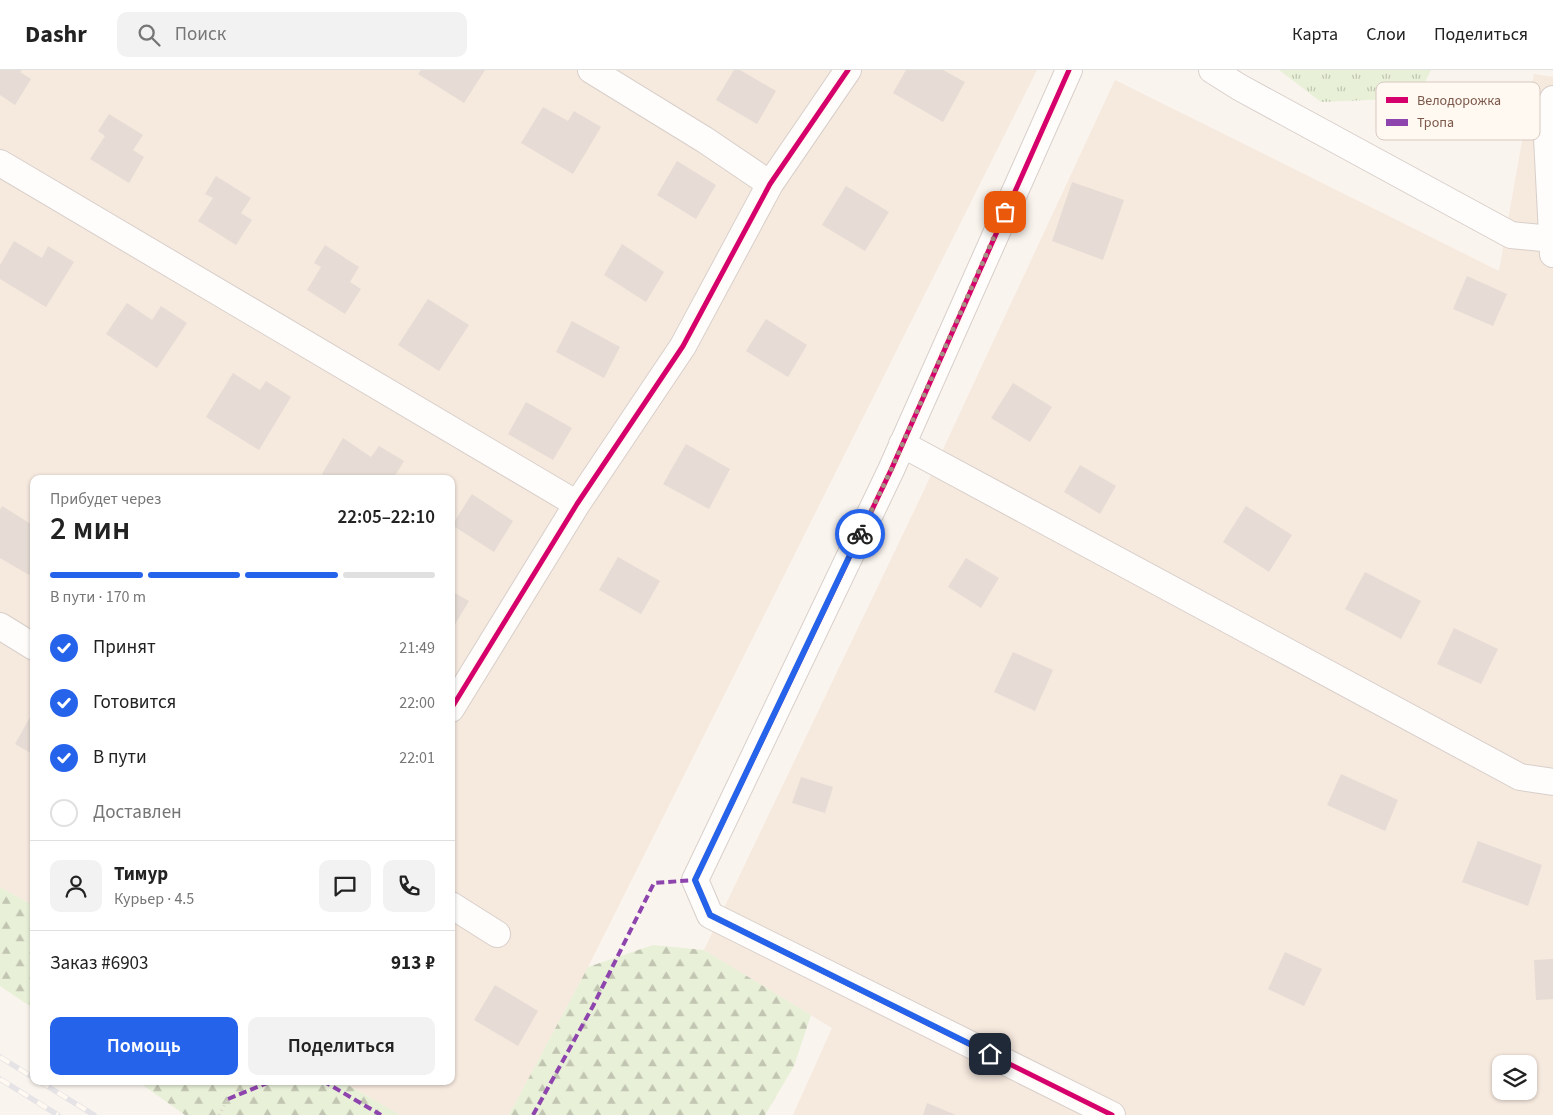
<!DOCTYPE html>
<html lang="ru">
<meta charset="utf-8">
<style>
:root{--surface:#fff;--page:#f2f2f2;--text:#222;--muted:#767676;--line:#e0e0e0;--accent:#2563eb}
body{margin:0;font-family:"Source Sans 3",sans-serif;background:var(--page);color:var(--text);height:100vh;display:flex;flex-direction:column;font-size:19px;white-space:nowrap}
*{box-sizing:border-box;margin:0}
p{font-size:16px;color:var(--muted)}
.icon{flex:none;width:28px;height:28px;fill:none;stroke:currentColor;stroke-width:2;stroke-linecap:round;stroke-linejoin:round}
.map{position:relative;flex:1;overflow:hidden}
.panel{position:absolute;left:30px;top:405px;width:425px;height:610px;display:flex;flex-direction:column;background:var(--surface);border-radius:10px;box-shadow:0 1px 4px #0004}
.panel>*{flex:none}
.buttons{position:absolute;left:1492px;top:985px;display:grid;gap:10px}
.buttons a{display:grid;place-items:center;width:45px;height:45px;border-radius:10px;background:var(--surface);box-shadow:0 1px 4px #0004;font-size:25px}
.pin{position:absolute;display:grid;place-items:center;width:42px;height:42px;color:#fff;margin:-21px;border-radius:10px;box-shadow:0 2px 8px #0006}
.courier{position:absolute;display:grid;place-items:center;width:50px;height:50px;margin:-25px;border:4px solid #2563eb;border-radius:50%;background:#fff;color:#222;box-shadow:0 1px 6px #0007}
.headline em{font-style:normal;font-weight:600}
.headline div{display:flex;flex-direction:column-reverse}
.headline{display:flex;align-items:center;justify-content:space-between;height:85px;padding:0 20px}
h1{font-size:32px;font-weight:600;line-height:38px}
.bar{display:grid;grid-template-columns:repeat(4,1fr);gap:8px 5px;align-content:center;height:60px;padding:0 20px}
.bar i{height:6px;border-radius:4px;background:var(--line)}
.bar .current{background:var(--accent)}
.bar p{grid-column:span 4}
.line{display:flex;align-items:center;gap:12px;padding:0 20px;border-top:1px solid var(--line)}
.line div{flex:1}
.round{display:grid;place-items:center;flex:none;width:52px;height:52px;border-radius:10px;background:var(--page)}
ol{padding:0 20px;list-style:none}
li{display:flex;align-items:center;gap:15px;height:55px}
li p{margin-inline-start:auto}
li .icon{padding:5px;border-radius:50%;background:var(--accent);color:#fff;stroke-width:4}
li:last-child{color:var(--muted)}
li i{width:28px;height:28px;border:2px solid var(--line);border-radius:50%}
.primary-button{display:flex;gap:10px;margin-top:auto;padding:10px 20px}
.primary-button a{flex:1;height:58px;border-radius:10px;background:var(--accent);color:#fff;font-size:20px;font-weight:600;line-height:58px;text-align:center}
.primary-button a+a{background:var(--page);color:var(--text)}
header{display:flex;align-items:center;gap:30px;box-sizing:border-box;height:70px;padding:0 25px;background:var(--surface);border-bottom:1px solid var(--line)}
header strong{font-size:24px}
nav{display:flex;gap:28px;margin-inline-start:auto;font-size:18px}
.search{width:350px;height:45px;background:var(--page);display:flex;align-items:center;gap:12px;box-sizing:border-box;padding:0 18px;border-radius:10px;color:var(--muted);font-size:19px}
.map>svg:first-child{display:block}
.residential{fill:#f6e9de;fill-rule:evenodd}
.grass{fill:url(#grass-tufts)}
.forest{fill:url(#forest-firs)}
.building{fill:#e6dcd5}
.lines{fill:none;stroke-linecap:round;stroke-linejoin:round}
.street-casing{stroke:#d8cfca;stroke-width:28}
.path{stroke:#dcd2ce;stroke-width:3;stroke-dasharray:1 4;stroke-linecap:butt}
.street{stroke:#fefdfc;stroke-width:26}
.rail-casing{stroke:#e6e3e6;stroke-width:5.5}
.rail{stroke:#fff9f1;stroke-width:4;stroke-dasharray:11;stroke-linecap:butt}
.quiet{stroke:#8e44ad;stroke-width:4;stroke-dasharray:8 4;stroke-linecap:butt}
.cycleway-casing{stroke:#fff9f1;stroke-width:8}
.cycleway{stroke:#d6006c;stroke-width:5}
.done{stroke:#a78f83;stroke-width:5;stroke-dasharray:0 9}
.route{stroke:#2563eb;stroke-width:6}
.key{fill:#fff9f1;stroke:#d7c9bf;stroke-width:1}
.key-label{font-size:14px;fill:#7b584a}
</style>
<header>
<strong>Dashr</strong>
<div class="search"><svg class="icon" aria-label="search" viewBox="0 0 24 24"><circle cx="10" cy="10" r="6"/><path d="M15 15l6 6"/></svg>Поиск</div>
<nav><a>Карта</a><a>Слои</a><a>Поделиться</a></nav>
</header>
<div class="map">
<svg width="1553" height="1045" viewBox="0 0 1553 1045">
<defs>
<pattern id="grass-tufts" width="24" height="20" patternUnits="userSpaceOnUse" patternTransform="scale(1.25)"><rect width="24" height="20" fill="#e8f0d8"/><path d="M3 7l-1-3M5 7V3M7 7l1-3M15 17l-1-3M17 17v-4M19 17l1-3" fill="none" stroke="#c1c5b1"/></pattern>
<pattern id="forest-firs" width="22" height="20" patternUnits="userSpaceOnUse" patternTransform="scale(1.25)"><rect width="22" height="20" fill="#e8f0d8"/><path d="M5 1l3.5 6h-7zM16 11l3.5 6h-7z" fill="#c1c5b1"/></pattern>
</defs>
<rect width="100%" height="100%" fill="#faf4ee"/>
<path class="residential" d="M0 0H1037L588 897 509 1045H400L341 1011H451V409H34V836L0 817Z
M1534 4 1553 7V1045H793L832 958 704 880 926 416 1115 10 1499 201ZM1501 994H1529V1021H1501Z"/>
<path class="grass" d="M1279 0H1431L1417 28 1321 32Z"/>
<path class="forest" d="M0 817 34 836V939L0 916Z
M653 875 704 880 811 945 794 996 765 1045H509L588 897Z
M137 1011H341L400 1045H185Z"/>
<path class="building" d="M0 0H22L20 2 31 9 15 35 0 25Z
M421 0H485L464 33 418 4Z
M734 0H740L776 21 757 54 716 30Z
M906 0H943L965 12 943 52 893 23Z
M543 37 568 51 574 41 601 57 573 104 521 73Z
M109 44 143 65 133 80 144 87 129 113 90 89 105 66 98 61Z
M677 91 716 115 696 149 657 125Z
M216 106 251 128 241 143 252 150 236 175 198 151 213 128 205 124Z
M1072 112 1124 130 1103 190 1052 171Z
M846 116 889 142 865 181 822 155Z
M14 171 42 188 48 176 74 192 46 237 0 209V195Z
M622 174 664 202 646 232 604 205Z
M325 175 359 197 350 212 361 219 345 244 307 220 321 197 314 193Z
M1467 206 1507 224 1493 256 1453 239Z
M428 229 469 255 439 301 398 275Z
M127 233 152 250 161 236 187 253 157 298 106 264Z
M766 249 807 275 788 307 746 281Z
M572 251 620 277 604 308 556 282Z
M233 303 260 320 266 311 291 327 259 380 206 347Z
M1013 313 1052 337 1030 372 991 348Z
M526 332 572 358 553 390 508 364Z
M343 368 371 387 379 376 404 391 393 409H330L322 404Z
M686 374 730 399 709 439 663 414Z
M1080 395 1116 416 1100 444 1064 422Z
M472 424 513 451 494 482 452 455Z
M2 436 34 456V496L29 505 0 488V440Z
M1246 436 1292 465 1269 502 1223 472Z
M618 487 660 511 641 544 599 520Z
M966 488 999 508 981 538 948 517Z
M1365 502 1421 531 1401 569 1345 539Z
M451 521 469 531 451 561Z
M1454 558 1498 579 1481 614 1437 594Z
M1013 582 1053 600 1035 641 994 622Z
M34 640V685L15 674Z
M1341 704 1398 730 1385 761 1327 735Z
M801 707 833 717 825 743 792 733Z
M1478 771 1542 795 1528 836 1462 812Z
M1285 882 1322 899 1304 936 1268 919Z
M1553 889V929L1536 930 1534 890Z
M495 915 538 941 518 976 474 950Z
M927 1033 956 1045H923Z"/>
<g class="lines">
<defs>
<path id="street" d="M591 0 705 70 770 114
M1069 0 891 400 695 810 710 845 1112 1045
M1212 0 1239 17 1511 165 1552 169
M1553 29 1546 48 1553 184
M0 93 577 434
M902 374 1520 707 1553 712
M0 556 34 577
M451 639 577 434 683 276 770 114 848 0
M451 835 497 864"/>
</defs>
<use href="#street" class="street-casing"/>
<path class="path" d="M219 1045 228 1029"/>
<use href="#street" class="street"/>
<defs>
<path id="rail" d="M0 987 34 1008
M0 1009 58 1045
M39 1011 94 1045"/>
</defs>
<use href="#rail" class="rail-casing"/>
<use href="#rail" class="rail"/>
<path class="quiet" d="M323 1011 381 1045
M228 1029 272 1011
M533 1045 593 936 654 813 695 810"/>
<defs>
<path id="cycleway" d="M1069 0 891 400 695 810 710 845 1112 1045
M451 639 577 434 683 276 770 114 848 0"/>
</defs>
<use href="#cycleway" class="cycleway-casing"/>
<use href="#cycleway" class="cycleway"/>
</g>
<g class="lines">
<path class="done" d="M860 464 891 400 1005 142"/>
<path class="route" d="M860 464 695 810 710 845 990 984"/>
</g>
<rect x="1376" y="12" width="164" height="58" rx="8" class="key"/>
<rect x="1386" y="27" width="22" height="6" fill="#d6006c"/>
<rect x="1386" y="49" width="22" height="7" fill="#8e44ad"/>
<g class="key-label">
<text x="1417" y="35">Велодорожка</text>
<text x="1417" y="57">Тропа</text>
</g>
</svg>
<div class="buttons">
<a><svg class="icon" aria-label="layers" viewBox="0 0 24 24"><path d="M12 4l9 5-9 5-9-5zM3 14l9 5 9-5"/></svg></a>
</div>
<div class="pin" style="left:1005px;top:142px;background:#ea580c"><svg class="icon" aria-label="bag" viewBox="0 0 24 24"><path d="M5 8h14l-1 12H6zM9 8a3 3 0 0 1 6 0"/></svg></div>
<div class="pin" style="left:990px;top:984px;background:#1f2937"><svg class="icon" aria-label="home" viewBox="0 0 24 24"><path d="M3 11l9-7 9 7M6 9v11h12V9"/></svg></div>
<div class="courier" style="left:860px;top:464px"><svg class="icon" aria-label="bike" viewBox="0 0 24 24"><circle cx="6" cy="16" r="4"/><circle cx="18" cy="16" r="4"/><path d="M6 16l4-8h5l3 8M10 8l3 8H6M13 5h3"/></svg></div>
<section class="panel">
<div class="headline"><div><h1>2 мин</h1><p>Прибудет через</p></div><em>22:05–22:10</em></div>
<div class="bar"><i class="current"></i><i class="current"></i><i class="current"></i><i></i><p>В пути · 170 m</p></div>
<ol>
<li><svg class="icon" aria-label="check" viewBox="0 0 24 24"><path d="M5 12l5 5 9-10"/></svg>Принят<p>21:49</p></li>
<li><svg class="icon" aria-label="check" viewBox="0 0 24 24"><path d="M5 12l5 5 9-10"/></svg>Готовится<p>22:00</p></li>
<li><svg class="icon" aria-label="check" viewBox="0 0 24 24"><path d="M5 12l5 5 9-10"/></svg>В пути<p>22:01</p></li>
<li><i></i>Доставлен</li>
</ol>
<div class="line" style="height:90px"><a class="round"><svg class="icon" aria-label="person" viewBox="0 0 24 24"><circle cx="12" cy="8" r="4"/><path d="M4 21q1-7 8-7t8 7"/></svg></a><div><b>Тимур</b><p>Курьер · 4.5</p></div><a class="round"><svg class="icon" aria-label="chat" viewBox="0 0 24 24"><path d="M4 5h16v11H9l-5 4z"/></svg></a><a class="round"><svg class="icon" aria-label="phone" viewBox="0 0 24 24"><path d="M5 4h4l2 5-3 2q2 4 5 5l2-3 5 2v4C11 20 4 13 5 4z"/></svg></a></div>
<div class="line" style="height:65px"><div>Заказ #6903</div><b>913 ₽</b></div>
<div class="primary-button"><a>Помощь</a><a>Поделиться</a></div>
</section>
</div>
